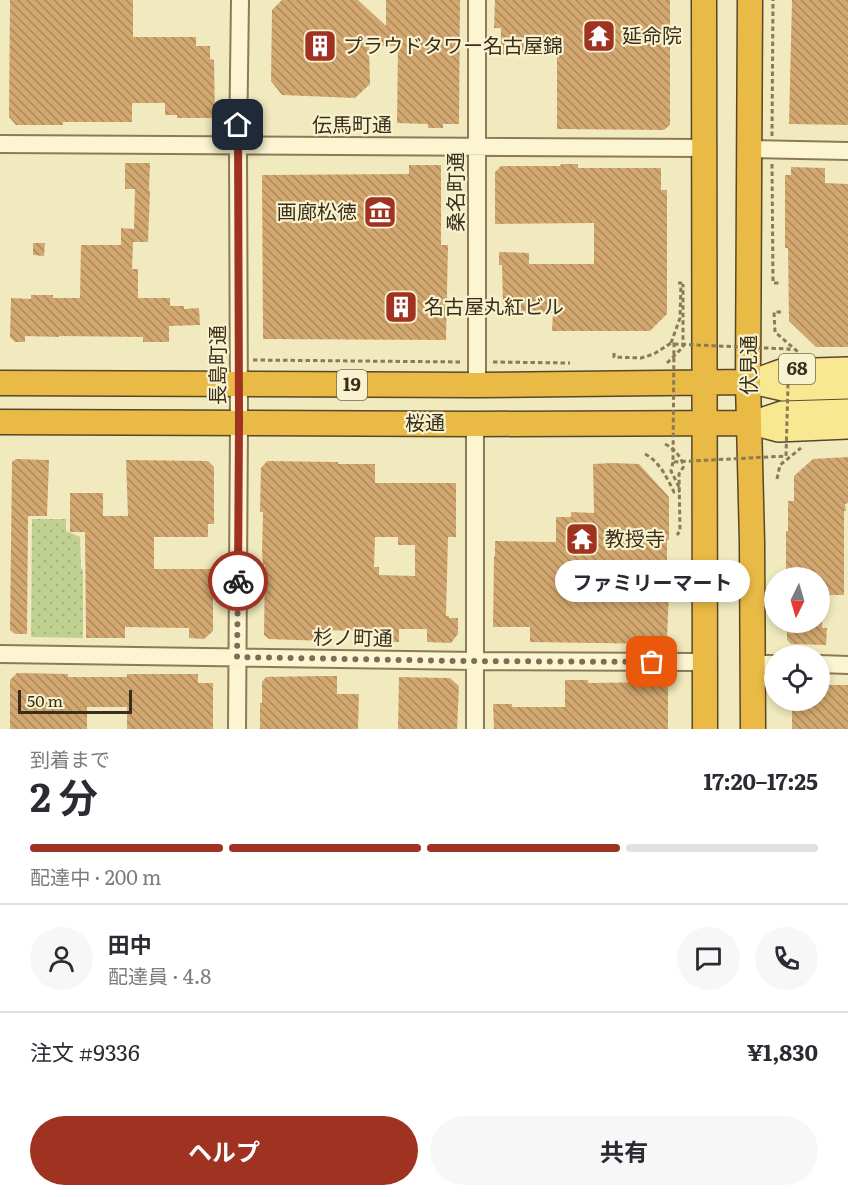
<!DOCTYPE html>
<html lang="ja">
<meta charset="utf-8">
<style>
:root{--surface:#fff;--page:#f7f7f7;--text:#2b2b33;--muted:#7c7c81;--line:#e1e1e2;--accent:#9f3220}
body{margin:0;font-family:Literata,"Noto Sans JP",serif;background:var(--page);color:var(--text);height:100vh;display:flex;flex-direction:column;font-size:22px;white-space:nowrap}
*{box-sizing:border-box;margin:0}
p{font-size:20px;color:var(--muted)}
.icon{flex:none;width:33px;height:33px;fill:none;stroke:currentColor;stroke-width:2;stroke-linecap:round;stroke-linejoin:round}
.map{position:relative;height:729px;overflow:hidden}
.sheet{display:flex;flex-direction:column;background:var(--surface);flex:1}
.sheet>*{flex:none}
.needle{width:39px;rotate:185deg}
.tools{position:absolute;left:764px;top:567px;display:grid;gap:12px}
.tools a{display:grid;place-items:center;width:66px;height:66px;border-radius:50%;background:var(--surface);box-shadow:0 3px 9px #0003;font-size:30px}
.scale{position:absolute;left:18px;bottom:15px;width:114px;box-sizing:border-box;padding-left:6px;border:3px solid #392e1b;border-top:0;font-size:16px;line-height:21px;white-space:nowrap;color:#392e1b;-webkit-text-stroke:4px #f8f2ce;paint-order:stroke}
.pin{position:absolute;display:grid;place-items:center;width:51px;height:51px;color:#fff;margin:-26px;border-radius:12px;box-shadow:0 3px 9px #0006}
.courier{position:absolute;display:grid;place-items:center;width:60px;height:60px;margin:-30px;border:4px solid #9f3220;border-radius:50%;background:#fff;color:#222;box-shadow:0 2px 8px #0007}
.bubble{position:absolute;height:42px;border-radius:21px;background:var(--surface);box-shadow:0 3px 9px #0003;font-size:20px;font-weight:700;line-height:42px;text-align:center}
.headline em{font-style:normal;font-weight:700}
.headline div{display:flex;flex-direction:column-reverse}
.headline{display:flex;align-items:center;justify-content:space-between;height:102px;padding:0 30px}
h1{font-size:39px;font-weight:700;line-height:45px}
.bar{display:grid;grid-template-columns:repeat(4,1fr);gap:9px 6px;align-content:center;height:72px;padding:0 30px}
.bar i{height:8px;border-radius:4px;background:var(--line)}
.bar .on{background:var(--accent)}
.bar p{grid-column:span 4}
.line{display:flex;align-items:center;gap:15px;padding:0 30px;border-top:2px solid var(--line)}
.line div{flex:1}
.round{display:grid;place-items:center;flex:none;width:63px;height:63px;border-radius:32px;background:var(--page)}
.cta{display:flex;gap:12px;margin-top:auto;padding:12px 30px}
.cta a{flex:1;height:69px;border-radius:36px;background:var(--accent);color:#fff;font-size:24px;font-weight:700;line-height:69px;text-align:center}
.cta a+a{background:var(--page);color:var(--text)}
.map>svg:first-child{display:block}
.grass{fill:url(#grass-dots)}
.building{fill:url(#building-back-hatch);fill-rule:evenodd}
.lines{fill:none;stroke-linecap:round;stroke-linejoin:round}
.minor-casing{stroke:#8b7a55;stroke-width:20}
.major-casing{stroke:#58472a;stroke-width:24}
.highway-casing{stroke:#58472a;stroke-width:27}
.path{stroke:#8b7a55;stroke-width:3;stroke-dasharray:4.5 3;stroke-linecap:butt}
.minor{stroke:#fcf5d2;stroke-width:16}
.major{stroke:#f9e892;stroke-width:21}
.highway{stroke:#e9ba46;stroke-width:24}
.path-bridge{stroke:#8b7a55;stroke-width:3;stroke-dasharray:4.5 3;stroke-linecap:butt}
.done{stroke:#797054;stroke-width:6;stroke-dasharray:0 10.8}
.route{stroke:#9f3220;stroke-width:8}
.labels{text-anchor:middle;stroke-width:4.5;stroke-linejoin:round;paint-order:stroke}
.shield{fill:#f8f2ce;stroke:#726951;stroke-width:1.5}
.shield-label{font-size:18px;font-weight:bold;fill:#392e1b}
.poi-label{font-size:20px;fill:#392e1b;stroke:#f8f2ce;text-anchor:start}
.street-label{font-size:20px;fill:#392e1b;stroke:#f8f2ce}
</style>
<div class="map">
<svg width="848" height="729" viewBox="0 0 848 729">
<defs>
<pattern id="grass-dots" width="8" height="8" patternUnits="userSpaceOnUse" patternTransform="scale(1.5)"><rect width="8" height="8" fill="#c0d091"/><path d="M2 2h.1M6 6h.1" fill="none" stroke="#a6b37c" stroke-width="1.8" stroke-linecap="round"/></pattern>
<pattern id="building-back-hatch" width="6" height="6" patternUnits="userSpaceOnUse" patternTransform="scale(1.5)"><rect width="6" height="6" fill="#d3a870"/><path d="M-1 5l2 2M0 0l6 6M5-1l2 2" fill="none" stroke="#ac895b"/></pattern>
</defs>
<rect width="100%" height="100%" fill="#f1eabe"/>
<path class="grass" d="M32 519H66V531L80 537 81 569H83V638L31 637Z"/>
<path class="building" d="M10 0H133V37H196V46H210V59L214 60 215 118H177V115H165V103H132V122H63V125H16L9 117Z
M282 0H358L386 26V0H460L459 124H443V128H428V124L397 123 398 46H369L370 84 355 98 282 95 271 81 272 10Z
M495 0H670V125L664 130 557 129V55L501 54V28H494Z
M792 0H848V125L789 124Z
M125 163H150L149 191H150L148 242H133L132 269H138V298H170V306H184V309L199 308 200 325 169 326V342H143V337L59 336V337L25 336V342H15L10 337 11 298 31 299V295H53V298H80L81 245H121V228L134 229 135 189H125Z
M561 164H578V168H661V190H667V314L650 331H552L553 313H507V307H503L502 265H499V252L529 253V264H594V223L495 224V172L501 166H560Z
M409 165H441V245H448L446 340 263 339 262 175 409 174Z
M791 167 825 168V183L848 184V347H816L789 321 788 248H785V175H791Z
M33 243H45L44 256 33 255Z
M848 457V503L845 504 846 511H844V595H819V578H786V531H788V501H794V476L813 459Z
M16 459 49 460 47 516H28L27 634H15L10 630 12 462Z
M126 460 208 461 214 467V524H208V537H154V569H213V631L204 639 189 638V628L125 627V638H86L85 532H70V493H103V516H128Z
M267 461 338 462V464H375V483H456V537H448L446 616H449V618H458V634L451 643 427 642V629H399V642H381V636H363V631L325 630V641L269 639 264 635 265 565H263L262 553 263 512H260L261 468ZM375 537H398V545H415V576L379 575V567H374Z
M612 463 639 464 669 497V540H667V591H669L667 639 663 644 530 642V627H493L494 556H495V541L556 542V517H571V512L594 513 593 464Z
M787 622H822V628H827L826 645 791 644 787 640Z
M17 673 68 674V677H127V674H198V683H213V729H127V707H87V729H10V680Z
M321 676H337V694H359L358 729H260V703H262V682L266 677Z
M399 677 450 678 459 686 457 729H398Z
M565 680H588V683L661 682 668 688V729H494L493 704H512V707H565Z
M819 685H848V729H792V700H819Z"/>
<g class="lines">
<defs>
<path id="minor" d="M0 144 704 148
M750 149 848 151
M477 385V0
M0 654 475 661 704 662
M753 664H774
M819 664 848 665
M237 729 239 422 238 146 240 0
M475 729V424"/>
<path id="major" d="M748 382 781 370 848 368
M748 382 783 390 848 388
M749 423 782 412 848 410
M749 423 778 431 848 428"/>
<path id="highway" d="M704 0 705 729
M750 0 748 382 752 542 753 729
M0 383 477 385 748 382
M0 422 475 424 749 423"/>
</defs>
<use href="#minor" class="minor-casing"/>
<use href="#major" class="major-casing"/>
<use href="#highway" class="highway-casing"/>
<path class="path" d="M772 136 773 0
M772 164 773 283H781
M781 312H774L775 332 798 352
M671 343 680 318 681 283H676
M614 353V357L641 358 654 354 671 343 674 344
M253 360 462 362
M493 362 570 363
M667 363 683 347V284
M665 444C675 449 680 456 684 466L679 474 680 531 677 535
M645 454C660 462 667 478 674 492L680 491
M673 462 671 471 680 489
M777 479 780 465 801 448"/>
<use href="#minor" class="minor"/>
<use href="#major" class="major"/>
<use href="#highway" class="highway"/>
<path class="path-bridge" d="M674 344 789 349 786 456 673 462Z"/>
</g>
<g class="lines">
<path class="done" d="M238 581 237 657 458 661 652 662"/>
<path class="route" d="M238 581 239 422 238 125"/>
</g>
<defs>
<symbol id="temple-square" viewBox="-11 -11 22 22"><rect x="-9" y="-9" width="18" height="18" rx="4" fill="#9f3220" stroke="#f8f2ce"/><path d="M0-6L5-2H3V0L6.5 2.5H4V6H1.5V3h-3V6H-4V2.5H-6.5L-3 0V-2H-5Z" fill="#fff"/></symbol>
<symbol id="building-square" viewBox="-11 -11 22 22"><rect x="-9" y="-9" width="18" height="18" rx="4" fill="#9f3220" stroke="#f8f2ce"/><path d="M-4-6H4V6H1V3H-1V6H-4ZM-2.5-4.3h1.7v1.8h-1.7ZM.8-4.3h1.7v1.8H.8ZM-2.5-1h1.7V.8h-1.7ZM.8-1h1.7V.8H.8Z" fill="#fff"/></symbol>
<symbol id="museum-square" viewBox="-11 -11 22 22"><rect x="-9" y="-9" width="18" height="18" rx="4" fill="#9f3220" stroke="#f8f2ce"/><path d="M0-6L6-3V-2H-6V-3ZM-5-1h2V3h-2ZM-1-1h2V3h-2ZM3-1h2V3H3ZM-6 4H6V6H-6Z" fill="#fff"/></symbol>
</defs>
<g fill-rule="evenodd">
<use href="#temple-square" x="580" y="17" width="38" height="38"/>
<use href="#building-square" x="301" y="27" width="38" height="38"/>
<use href="#museum-square" x="361" y="193" width="38" height="38"/>
<use href="#building-square" x="382" y="288" width="38" height="38"/>
<use href="#temple-square" x="563" y="520" width="38" height="38"/>
</g>
<g class="labels">
<g class="shield">
<rect x="779" y="354" width="36" height="30" rx="4.5"/>
<rect x="337" y="370" width="30" height="30" rx="4.5"/>
</g>
<g class="shield-label">
<text x="797" y="375">68</text>
<text x="352" y="391">19</text>
</g>
<g class="poi-label">
<text x="622" y="43">延命院</text>
<text x="343" y="53">プラウドタワー名古屋錦</text>
<text x="357" y="219" text-anchor="end">画廊松徳</text>
<text x="424" y="314">名古屋丸紅ビル</text>
<text x="605" y="546">教授寺</text>
</g>
<g class="street-label">
<text x="352" y="132">伝馬町通</text>
<text transform="translate(456 192) rotate(-90)" y="7">桑名町通</text>
<text transform="translate(218 365) rotate(-90)" y="7">長島町通</text>
<text transform="translate(749 365) rotate(-90)" y="7">伏見通</text>
<text x="425" y="430">桜通</text>
<text transform="translate(353 638) rotate(1)" y="7">杉ノ町通</text>
</g>
</g>
</svg>
<div class="tools">
<a><svg class="needle" viewBox="-14 -14 28 28"><path d="M0-13l5 13h-10z" fill="#e53935"/><path d="M0 13l5-13h-10z" fill="#7c7c81"/></svg></a>
<a><svg class="icon" aria-label="locate" viewBox="0 0 24 24"><circle cx="12" cy="12" r="6"/><path d="M12 2v4M12 18v4M2 12h4M18 12h4"/></svg></a>
</div>
<div class="scale">50 m</div>
<div class="pin" style="left:652px;top:662px;background:#ea580c"><svg class="icon" aria-label="bag" viewBox="0 0 24 24"><path d="M5 8h14l-1 12H6zM9 8a3 3 0 0 1 6 0"/></svg></div>
<div class="pin" style="left:238px;top:125px;background:#1f2937"><svg class="icon" aria-label="home" viewBox="0 0 24 24"><path d="M3 11l9-7 9 7M6 9v11h12V9"/></svg></div>
<div class="courier" style="left:238px;top:581px"><svg class="icon" aria-label="bike" viewBox="0 0 24 24"><circle cx="6" cy="16" r="4"/><circle cx="18" cy="16" r="4"/><path d="M6 16l4-8h5l3 8M10 8l3 8H6M13 5h3"/></svg></div>
<div class="bubble" style="left:555px;top:560px;width:195px">ファミリーマート</div>
</div>
<section class="sheet">
<div class="headline"><div><h1>2 分</h1><p>到着まで</p></div><em>17:20–17:25</em></div>
<div class="bar"><i class="on"></i><i class="on"></i><i class="on"></i><i></i><p>配達中 · 200 m</p></div>
<div class="line" style="height:108px"><a class="round"><svg class="icon" aria-label="person" viewBox="0 0 24 24"><circle cx="12" cy="8" r="4"/><path d="M4 21q1-7 8-7t8 7"/></svg></a><div><b>田中</b><p>配達員 · 4.8</p></div><a class="round"><svg class="icon" aria-label="chat" viewBox="0 0 24 24"><path d="M4 5h16v11H9l-5 4z"/></svg></a><a class="round"><svg class="icon" aria-label="phone" viewBox="0 0 24 24"><path d="M5 4h4l2 5-3 2q2 4 5 5l2-3 5 2v4C11 20 4 13 5 4z"/></svg></a></div>
<div class="line" style="height:78px"><div>注文 #9336</div><b>¥1,830</b></div>
<div class="cta"><a>ヘルプ</a><a>共有</a></div>
</section>
